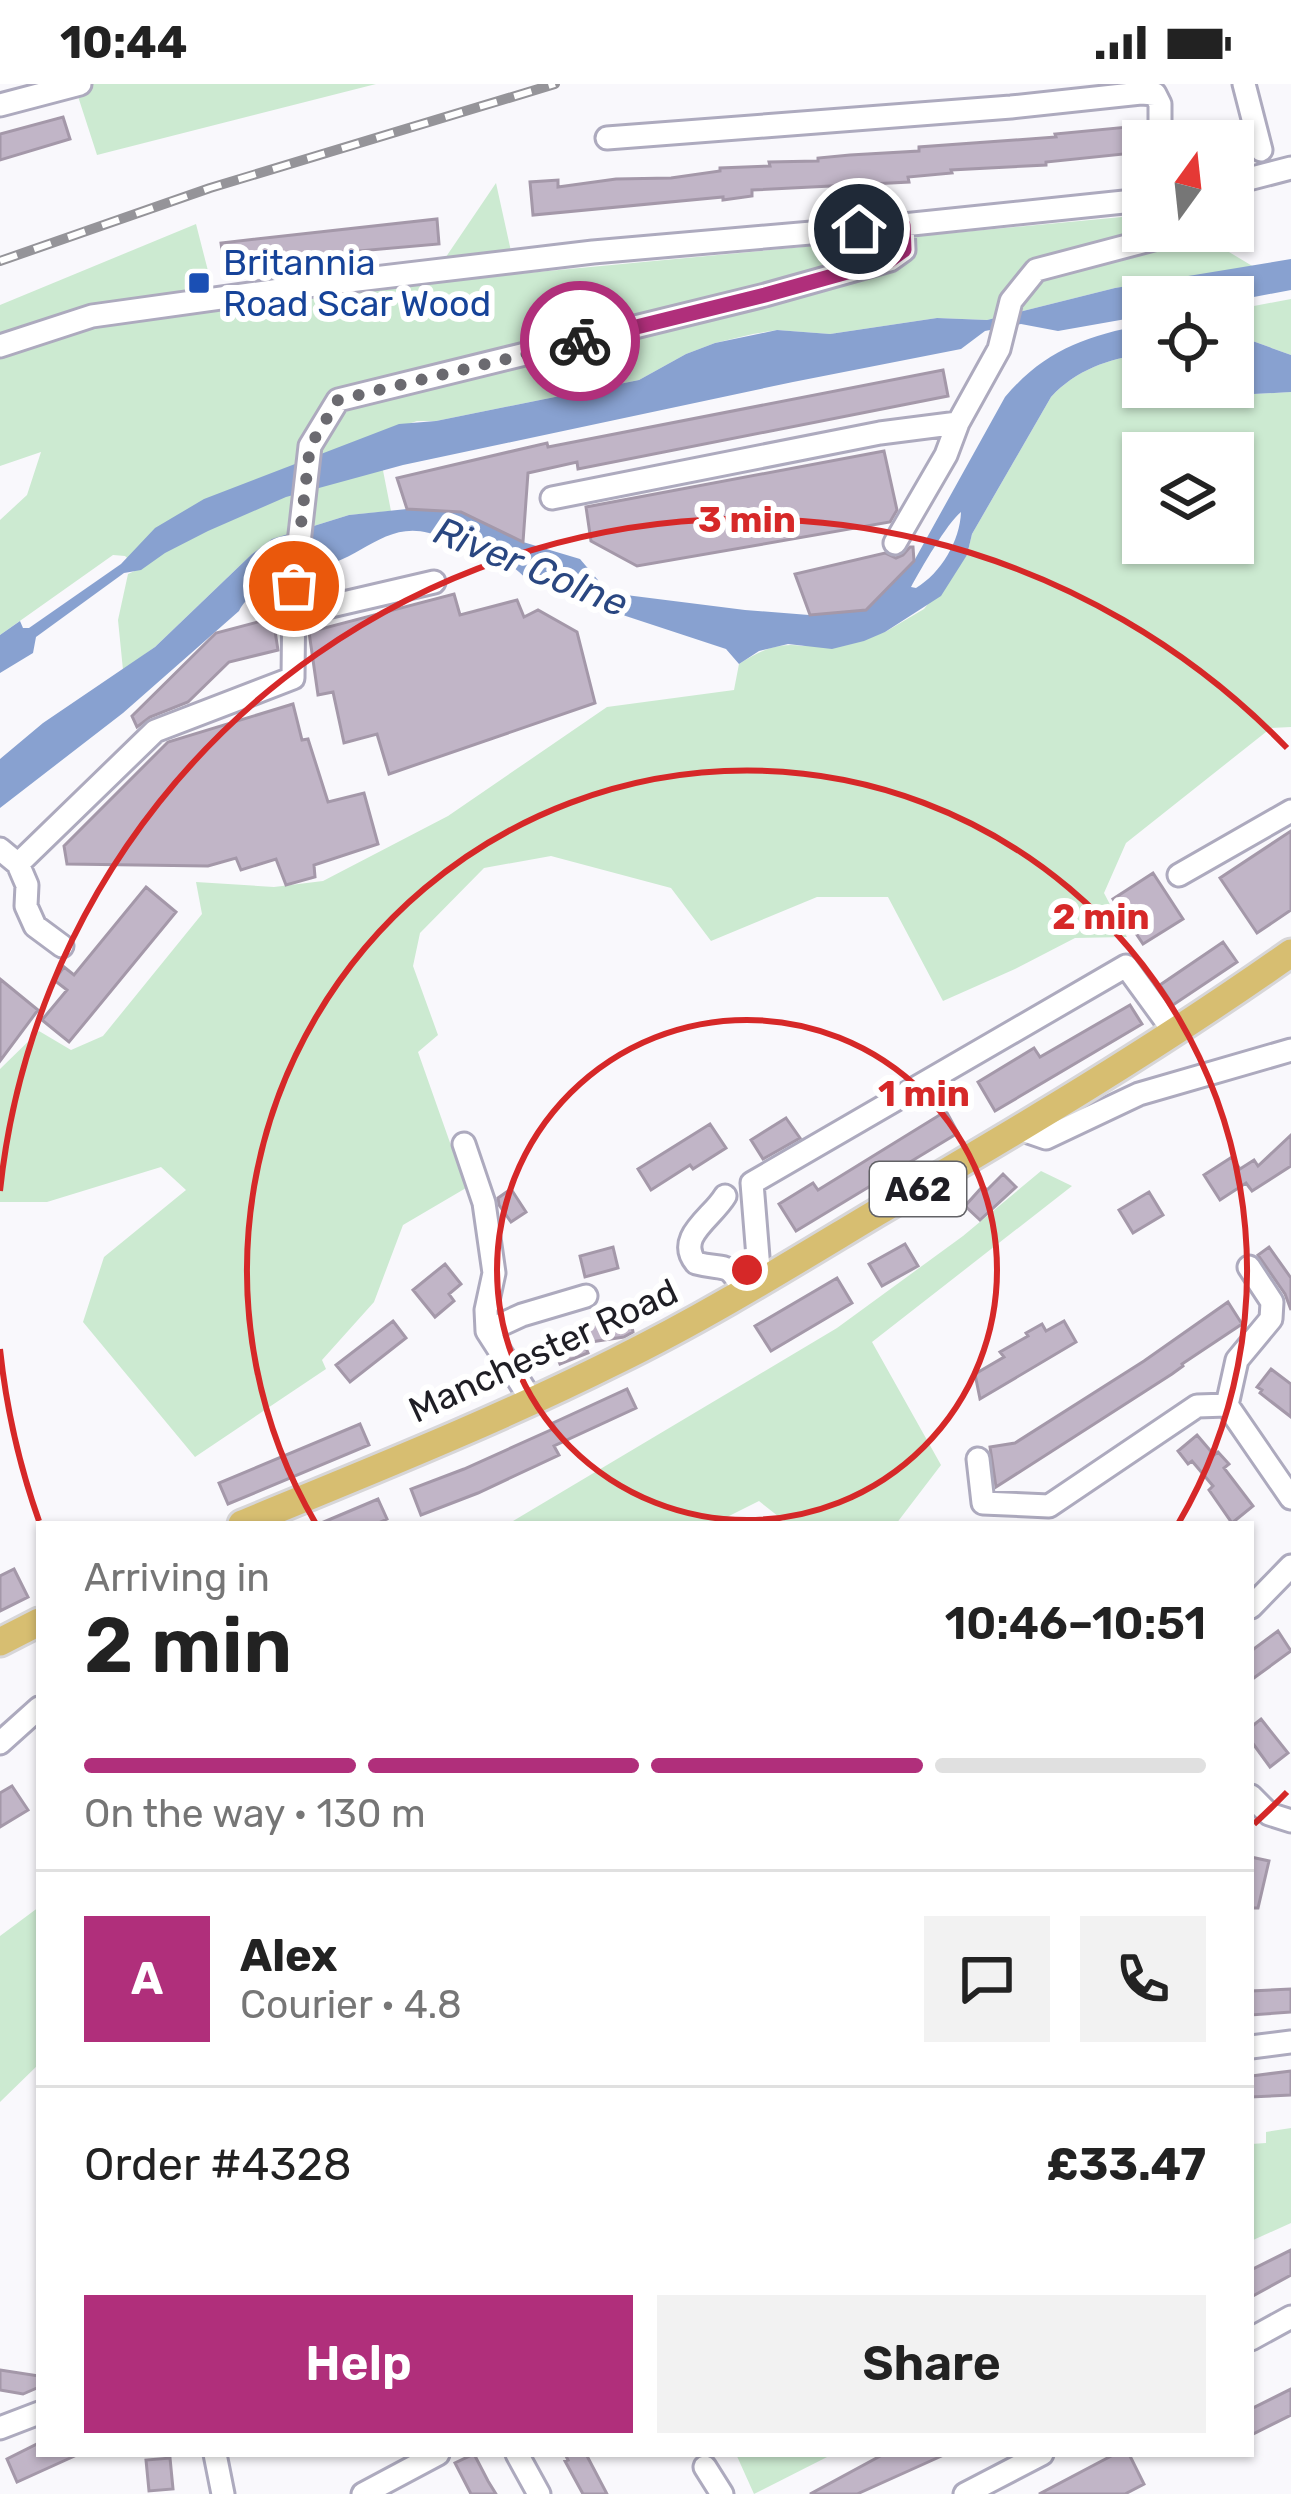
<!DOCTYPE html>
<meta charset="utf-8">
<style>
:root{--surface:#fff;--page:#f2f2f2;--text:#222;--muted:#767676;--line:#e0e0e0;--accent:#b02f7b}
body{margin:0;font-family:Rubik,sans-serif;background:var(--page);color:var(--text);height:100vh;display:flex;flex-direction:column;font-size:45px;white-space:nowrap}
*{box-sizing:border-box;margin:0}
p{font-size:39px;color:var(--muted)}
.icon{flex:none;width:66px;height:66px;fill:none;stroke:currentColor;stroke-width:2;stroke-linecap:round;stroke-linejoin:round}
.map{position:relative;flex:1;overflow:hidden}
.sheet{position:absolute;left:36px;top:1437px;width:1218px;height:936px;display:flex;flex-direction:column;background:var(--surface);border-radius:0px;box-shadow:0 3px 9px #0004}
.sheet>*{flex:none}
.needle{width:78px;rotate:15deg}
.buttons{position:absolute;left:1122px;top:36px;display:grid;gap:24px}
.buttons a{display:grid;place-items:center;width:132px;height:132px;border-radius:0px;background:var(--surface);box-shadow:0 3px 9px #0004;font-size:60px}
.pin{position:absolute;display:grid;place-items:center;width:102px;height:102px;color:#fff;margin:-51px;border:6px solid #fff;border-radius:50%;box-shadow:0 3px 12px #0007}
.courier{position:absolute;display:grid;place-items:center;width:120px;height:120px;margin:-60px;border:9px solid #b02f7b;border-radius:50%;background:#fff;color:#222;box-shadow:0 3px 15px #0007}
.head em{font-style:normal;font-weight:600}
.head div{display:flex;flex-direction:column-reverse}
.head{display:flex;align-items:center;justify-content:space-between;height:204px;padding:0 48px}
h1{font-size:78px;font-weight:600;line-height:90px}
.bar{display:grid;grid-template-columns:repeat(4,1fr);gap:18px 12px;align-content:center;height:144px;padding:0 48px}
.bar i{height:15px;border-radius:9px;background:var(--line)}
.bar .selected{background:var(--accent)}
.bar p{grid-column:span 4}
.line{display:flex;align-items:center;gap:30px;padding:0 48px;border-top:3px solid var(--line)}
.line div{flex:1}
.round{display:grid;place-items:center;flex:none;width:126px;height:126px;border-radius:0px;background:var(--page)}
.action{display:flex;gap:24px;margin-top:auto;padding:24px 48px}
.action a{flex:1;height:138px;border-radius:0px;background:var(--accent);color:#fff;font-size:48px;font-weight:600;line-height:138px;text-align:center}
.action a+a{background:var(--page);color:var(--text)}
.status{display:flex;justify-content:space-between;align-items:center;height:84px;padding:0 60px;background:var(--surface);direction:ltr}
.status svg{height:33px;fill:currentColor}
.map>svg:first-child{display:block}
.green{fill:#ccead1;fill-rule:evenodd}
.water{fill:#88a1d0;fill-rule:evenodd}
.building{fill:#c1b5c7;stroke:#a498a9;stroke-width:3}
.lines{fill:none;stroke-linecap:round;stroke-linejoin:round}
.minor-casing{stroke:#adaabe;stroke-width:27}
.major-casing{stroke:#d7d6d8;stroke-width:33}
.minor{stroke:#fff;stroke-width:21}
.major{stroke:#d7be71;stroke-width:27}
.rail-casing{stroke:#959499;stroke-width:10}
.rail{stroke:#fff;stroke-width:6;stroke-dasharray:18;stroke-linecap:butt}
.done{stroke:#6b6a70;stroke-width:12;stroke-dasharray:0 21.6}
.route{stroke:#b02f7b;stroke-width:15}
.ring{fill:none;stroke:#d62828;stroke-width:6}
.transit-dot{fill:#1a4fb4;stroke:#fff;stroke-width:4.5}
.labels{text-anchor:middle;stroke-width:12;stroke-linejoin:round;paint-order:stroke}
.shield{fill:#fff;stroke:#626266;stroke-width:3}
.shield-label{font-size:33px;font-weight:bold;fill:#1f1e25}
.transit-label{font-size:36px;fill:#164399;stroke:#fff;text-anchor:start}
.street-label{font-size:36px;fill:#1f1e25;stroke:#fff}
.water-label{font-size:39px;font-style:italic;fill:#2a4781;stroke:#fff}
.centre{fill:#d62828;stroke:#fff;stroke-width:6}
.ring-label{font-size:36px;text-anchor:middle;font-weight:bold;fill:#d62828;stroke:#fff;stroke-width:12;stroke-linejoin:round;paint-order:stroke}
</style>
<div class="status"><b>10:44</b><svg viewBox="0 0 49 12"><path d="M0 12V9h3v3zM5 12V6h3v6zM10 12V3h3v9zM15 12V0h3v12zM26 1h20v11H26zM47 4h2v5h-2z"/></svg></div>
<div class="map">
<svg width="1291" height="2410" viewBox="0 0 1291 2410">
<rect width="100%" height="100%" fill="#f9f8fc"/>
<path class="green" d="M74 0H376L97 71Z
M496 99 516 190 1143 131V147H1194L1254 183 1115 204 987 236 937 234 830 250 777 246 753 250 715 259 686 270 639 296 436 337H417L376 351 391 427 349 431 272 455 252 470 155 563 123 586 118 536 128 490 139 485 125 472 113 471 0 551V436L27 411 41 368 0 382V221L196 140 217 222 429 198Z
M1291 215V271L1233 250V226Z
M1143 270V303H1198L1235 311 1291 308V643L1271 644 1126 759 1104 809 1127 853 1075 854 1015 885 943 917 888 813H817L711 857 671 804 551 772 484 784 420 849 413 882 438 951 418 968 466 1104 403 1141 374 1218 322 1276 326 1285 195 1373 83 1238 104 1173 186 1106 161 1083 47 1118H0V985L39 947 71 966 103 952 202 830 196 798 274 803 323 797 448 732 607 623 734 606 739 580C759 567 778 558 802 562L885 548 924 525 967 471 972 450 1051 313C1076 286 1108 275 1143 270ZM1143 369H1233V459H1143Z
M1041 1087 1072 1102 872 1258 941 1381 896 1440H788L759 1417 713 1440H508L837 1244 963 1152Z
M39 1823V1980L0 2018V1852Z
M1291 2044V2139L1251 2157V2060L1266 2059V2048Z
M736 2370H833L754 2410Z"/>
<path class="water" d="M1291 175V206L1233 217V213H1143V232L1058 247 1021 240 985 247 961 265 793 298 403 381 286 413 208 447 165 469 141 486 124 489 36 553 33 569 0 589V551L20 537 23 544H29L121 480 155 444 204 415 399 340 436 337 639 296 686 270 715 259 777 246 830 250 937 234 987 236 1115 204Z
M1143 241V270C1108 275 1076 286 1051 313L972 450 967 471 941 512 885 548 864 557 832 565 788 560 759 567 739 580 726 565 568 513 552 503C532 507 529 495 514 484 503 476 485 472 472 467 458 460 444 453 429 449 402 442 383 453 360 466 347 474 324 483 310 489 288 499 250 503 239 527L123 629 0 724V675L43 639 155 563 252 470 272 455 349 431 407 425 461 428 523 458 580 475 603 502 618 510 745 526 809 531 866 526 914 477 1005 313C1044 267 1085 252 1143 241ZM961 428C960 457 941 489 916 504L911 503C921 485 947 439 961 428Z
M1233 250 1291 271V308L1235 311 1198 303H1233Z"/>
<path class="building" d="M63 33 70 55 0 76V50Z
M1138 42 1143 68 1046 78V81L951 86 952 89 908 93 909 98 752 106V112L723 116V113L533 131 530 98 558 96V103L616 95 671 94 720 87V84L770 82 769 78 818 77V74L850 71 919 67V63L1056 53 1055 50Z
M437 135 439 160 313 171V168L224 181 221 159Z
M943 286 948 312 578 385 577 378 528 389 523 458 461 428 407 425 397 394 547 359 548 363Z
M884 367 897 426 890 438 637 482 591 457 586 423Z
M910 463H913L914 477 866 526 810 531 795 490 885 469 896 474 903 471Z
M454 510 460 531 517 516 524 533 538 526 577 548 595 619 389 690 377 650 344 659 333 608 318 611 309 548Z
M273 534 278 566 229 578 188 618 150 633 137 643 132 632 216 549Z
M293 620 302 656 308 655 328 718 364 709 378 760 314 781 315 793 286 801 276 775 241 786 236 774 208 782 67 780 64 762 168 658Z
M1291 747V826L1257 849 1220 794Z
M1153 789 1183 835 1143 860 1113 815Z
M146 803 176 828 69 958 42 936 67 906 54 896 64 883 74 891Z
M1223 858 1237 878 1173 921 1160 901Z
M0 895 38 926 0 977Z
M1130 921 1142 940 995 1027 978 998 1034 964 1040 973Z
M946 1027 958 1049 796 1147 779 1120 813 1099 818 1106Z
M786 1034 800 1054 763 1075 751 1056Z
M710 1040 726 1064 693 1085 690 1081 651 1106 638 1085Z
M1291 1051V1082L1252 1107 1246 1099 1220 1116 1204 1091 1232 1073 1240 1085 1254 1076 1258 1082Z
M1003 1090 1016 1103 980 1136 965 1122 983 1102 987 1106Z
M511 1105 526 1128 511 1138 499 1121 498 1114Z
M1149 1108 1163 1131 1133 1149 1119 1126Z
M905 1160 918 1182 882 1202 869 1180Z
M613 1163 618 1184 585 1193 580 1172Z
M1269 1163 1291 1194V1226L1285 1210 1258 1171Z
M445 1180 461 1200 449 1210 454 1217 435 1233 413 1206Z
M837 1194 852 1219 771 1267 755 1242Z
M1228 1218 1242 1240 1182 1280 1183 1282 1172 1290 996 1403 990 1363 1015 1359 1144 1277Z
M630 1232 633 1248 624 1253 584 1259 588 1269 560 1280 554 1264 539 1267 537 1260 590 1239Z
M393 1237 406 1254 350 1298 336 1281Z
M1064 1237 1076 1258 980 1315 975 1290 1004 1273 1000 1268 1028 1252 1026 1249 1042 1240 1046 1247Z
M1271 1285 1291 1300V1333L1260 1309 1262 1306 1257 1303Z
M627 1305 636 1324 554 1362 559 1371 478 1409 421 1431 411 1405 464 1385 555 1344 553 1339Z
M360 1340 369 1361 228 1420 219 1399Z
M1197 1351 1214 1371 1218 1368 1229 1380 1224 1384 1253 1422 1232 1439 1209 1406 1213 1402 1192 1377 1188 1380 1178 1367Z
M378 1415 387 1435 376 1440H319Z
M14 1485 28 1513 0 1527V1492Z
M1278 1547 1291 1567 1251 1596V1567Z
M1261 1635 1288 1669 1270 1683 1251 1657V1643Z
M12 1702 28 1726 0 1743V1709Z
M1251 1773 1269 1777 1258 1824H1251Z
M1291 1905V1928L1251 1931V1907Z
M1291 1987V2011L1251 2013V1992Z
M1291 2166V2191L1251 2213V2186Z
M0 2286 39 2292V2303L23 2310 0 2306Z
M1291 2305V2331L1251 2351V2325Z
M39 2359V2370H79L17 2398 7 2375Z
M474 2370 488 2397 496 2410H471L455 2379Z
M565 2370H586L607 2410H583L565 2377 568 2376Z
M884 2370H946L857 2410H810Z
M1115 2370H1129L1144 2400 1125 2410H1039Z
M170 2374 173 2405 149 2407 146 2376Z"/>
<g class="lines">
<defs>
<path id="minor" d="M1244 0 1261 66
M0 21 80 0
M607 54 1011 23 1141 9 1155 10 1160 20V57
M1233 99 1291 84
M0 262 92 232 315 201 593 168 903 141 1143 116
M552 414 880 349 958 339 999 265 1011 217 1036 186 1165 152 1176 147
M895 459 946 371 958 339
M292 531 434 498
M0 765 18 780 27 801 26 822 35 842 62 862
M18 780 155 647 293 594 294 503 310 362 338 316 765 211 890 176 904 166 903 141
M1179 791 1291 727
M1020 1045 1046 1054 1139 1010 1291 966
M464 1060 484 1119 494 1189 486 1226 487 1247 532 1317
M725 1112C712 1134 675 1153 696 1179 725 1187 728 1175 743 1207
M760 1198 752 1099 1126 882 1174 948
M487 1247 522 1231 586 1212
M1227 1321 1237 1276 1271 1235 1272 1218 1249 1183
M978 1375 983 1419 1049 1422 1197 1322 1227 1321 1291 1414
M1251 1523 1291 1482
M0 1659 39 1624
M1251 1712 1269 1730 1291 1737
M1251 1963 1291 1958
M1251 2255 1291 2233
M0 2344 39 2329
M215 2370 223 2410
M517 2370 539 2410
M705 2383 722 2410
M363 2410 438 2370
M965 2410 1042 2370"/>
<path id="major" d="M242 1440C368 1388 494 1338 616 1277 706 1233 791 1180 876 1129 1017 1047 1158 963 1291 869
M0 1558 39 1538"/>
</defs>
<use href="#minor" class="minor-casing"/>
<use href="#major" class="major-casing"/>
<use href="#minor" class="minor"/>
<use href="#major" class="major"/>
<defs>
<path id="rail" d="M0 177 210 104 555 0"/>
</defs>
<use href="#rail" class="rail-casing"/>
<use href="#rail" class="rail"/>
</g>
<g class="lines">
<path class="done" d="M294 502 310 362 338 316 580 257"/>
<path class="route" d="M580 257 765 211 890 176 904 166 903 141 859 145"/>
</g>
<g class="ring">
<circle cx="747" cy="1186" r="250"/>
<path d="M316 1440A500 500 0 1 1 1178 1440"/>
<path d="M1287 1708A751 751 0 0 1 1254 1740M39 1437A751 751 0 0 1 0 1265M0 1107A751 751 0 0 1 1287 664"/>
</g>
<rect class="transit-dot" x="187" y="187" width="24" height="24" rx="6"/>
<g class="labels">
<rect class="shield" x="870" y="1078" width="96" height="54" rx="9"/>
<g class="shield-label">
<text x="918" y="1117">A62</text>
</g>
<g class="transit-label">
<text x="223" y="191">Britannia<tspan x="223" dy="41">Road Scar Wood</tspan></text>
</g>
<g class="street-label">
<text transform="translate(543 1266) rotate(-25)" y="13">Manchester Road</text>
</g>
<g class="water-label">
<text transform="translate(531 482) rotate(22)" y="14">River Colne</text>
</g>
</g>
<circle cx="747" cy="1186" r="18" class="centre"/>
<g class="ring-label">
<text x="747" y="448">3 min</text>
<text x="1101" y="845">2 min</text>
<text x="924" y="1022">1 min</text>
</g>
</svg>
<div class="buttons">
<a><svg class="needle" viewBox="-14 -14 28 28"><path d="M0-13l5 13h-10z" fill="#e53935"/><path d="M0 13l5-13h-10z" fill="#767676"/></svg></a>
<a><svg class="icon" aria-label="locate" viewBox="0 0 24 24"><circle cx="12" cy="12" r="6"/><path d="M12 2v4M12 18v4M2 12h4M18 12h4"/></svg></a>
<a><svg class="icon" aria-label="layers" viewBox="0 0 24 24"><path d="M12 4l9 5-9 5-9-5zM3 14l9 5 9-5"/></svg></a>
</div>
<div class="pin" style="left:294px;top:502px;background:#ea580c"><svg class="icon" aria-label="bag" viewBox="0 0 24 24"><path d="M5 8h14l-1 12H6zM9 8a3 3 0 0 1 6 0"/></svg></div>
<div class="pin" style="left:859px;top:145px;background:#1f2937"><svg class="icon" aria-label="home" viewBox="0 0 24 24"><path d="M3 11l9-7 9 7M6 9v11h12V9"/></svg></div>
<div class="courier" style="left:580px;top:257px"><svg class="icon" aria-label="bike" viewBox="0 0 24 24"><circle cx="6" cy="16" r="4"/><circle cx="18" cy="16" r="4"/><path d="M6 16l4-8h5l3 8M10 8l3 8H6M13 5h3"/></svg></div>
<section class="sheet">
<div class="head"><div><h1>2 min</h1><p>Arriving in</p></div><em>10:46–10:51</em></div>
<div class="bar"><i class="selected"></i><i class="selected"></i><i class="selected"></i><i></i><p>On the way · 130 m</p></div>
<div class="line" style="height:216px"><b class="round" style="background:var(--accent);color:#fff">A</b><div><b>Alex</b><p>Courier · 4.8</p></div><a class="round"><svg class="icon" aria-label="chat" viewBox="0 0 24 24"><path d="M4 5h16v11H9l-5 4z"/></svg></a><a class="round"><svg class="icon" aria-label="phone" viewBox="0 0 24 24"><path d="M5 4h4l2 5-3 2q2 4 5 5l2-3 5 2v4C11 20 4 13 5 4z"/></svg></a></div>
<div class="line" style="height:156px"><div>Order #4328</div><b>£33.47</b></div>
<div class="action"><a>Help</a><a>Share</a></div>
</section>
</div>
